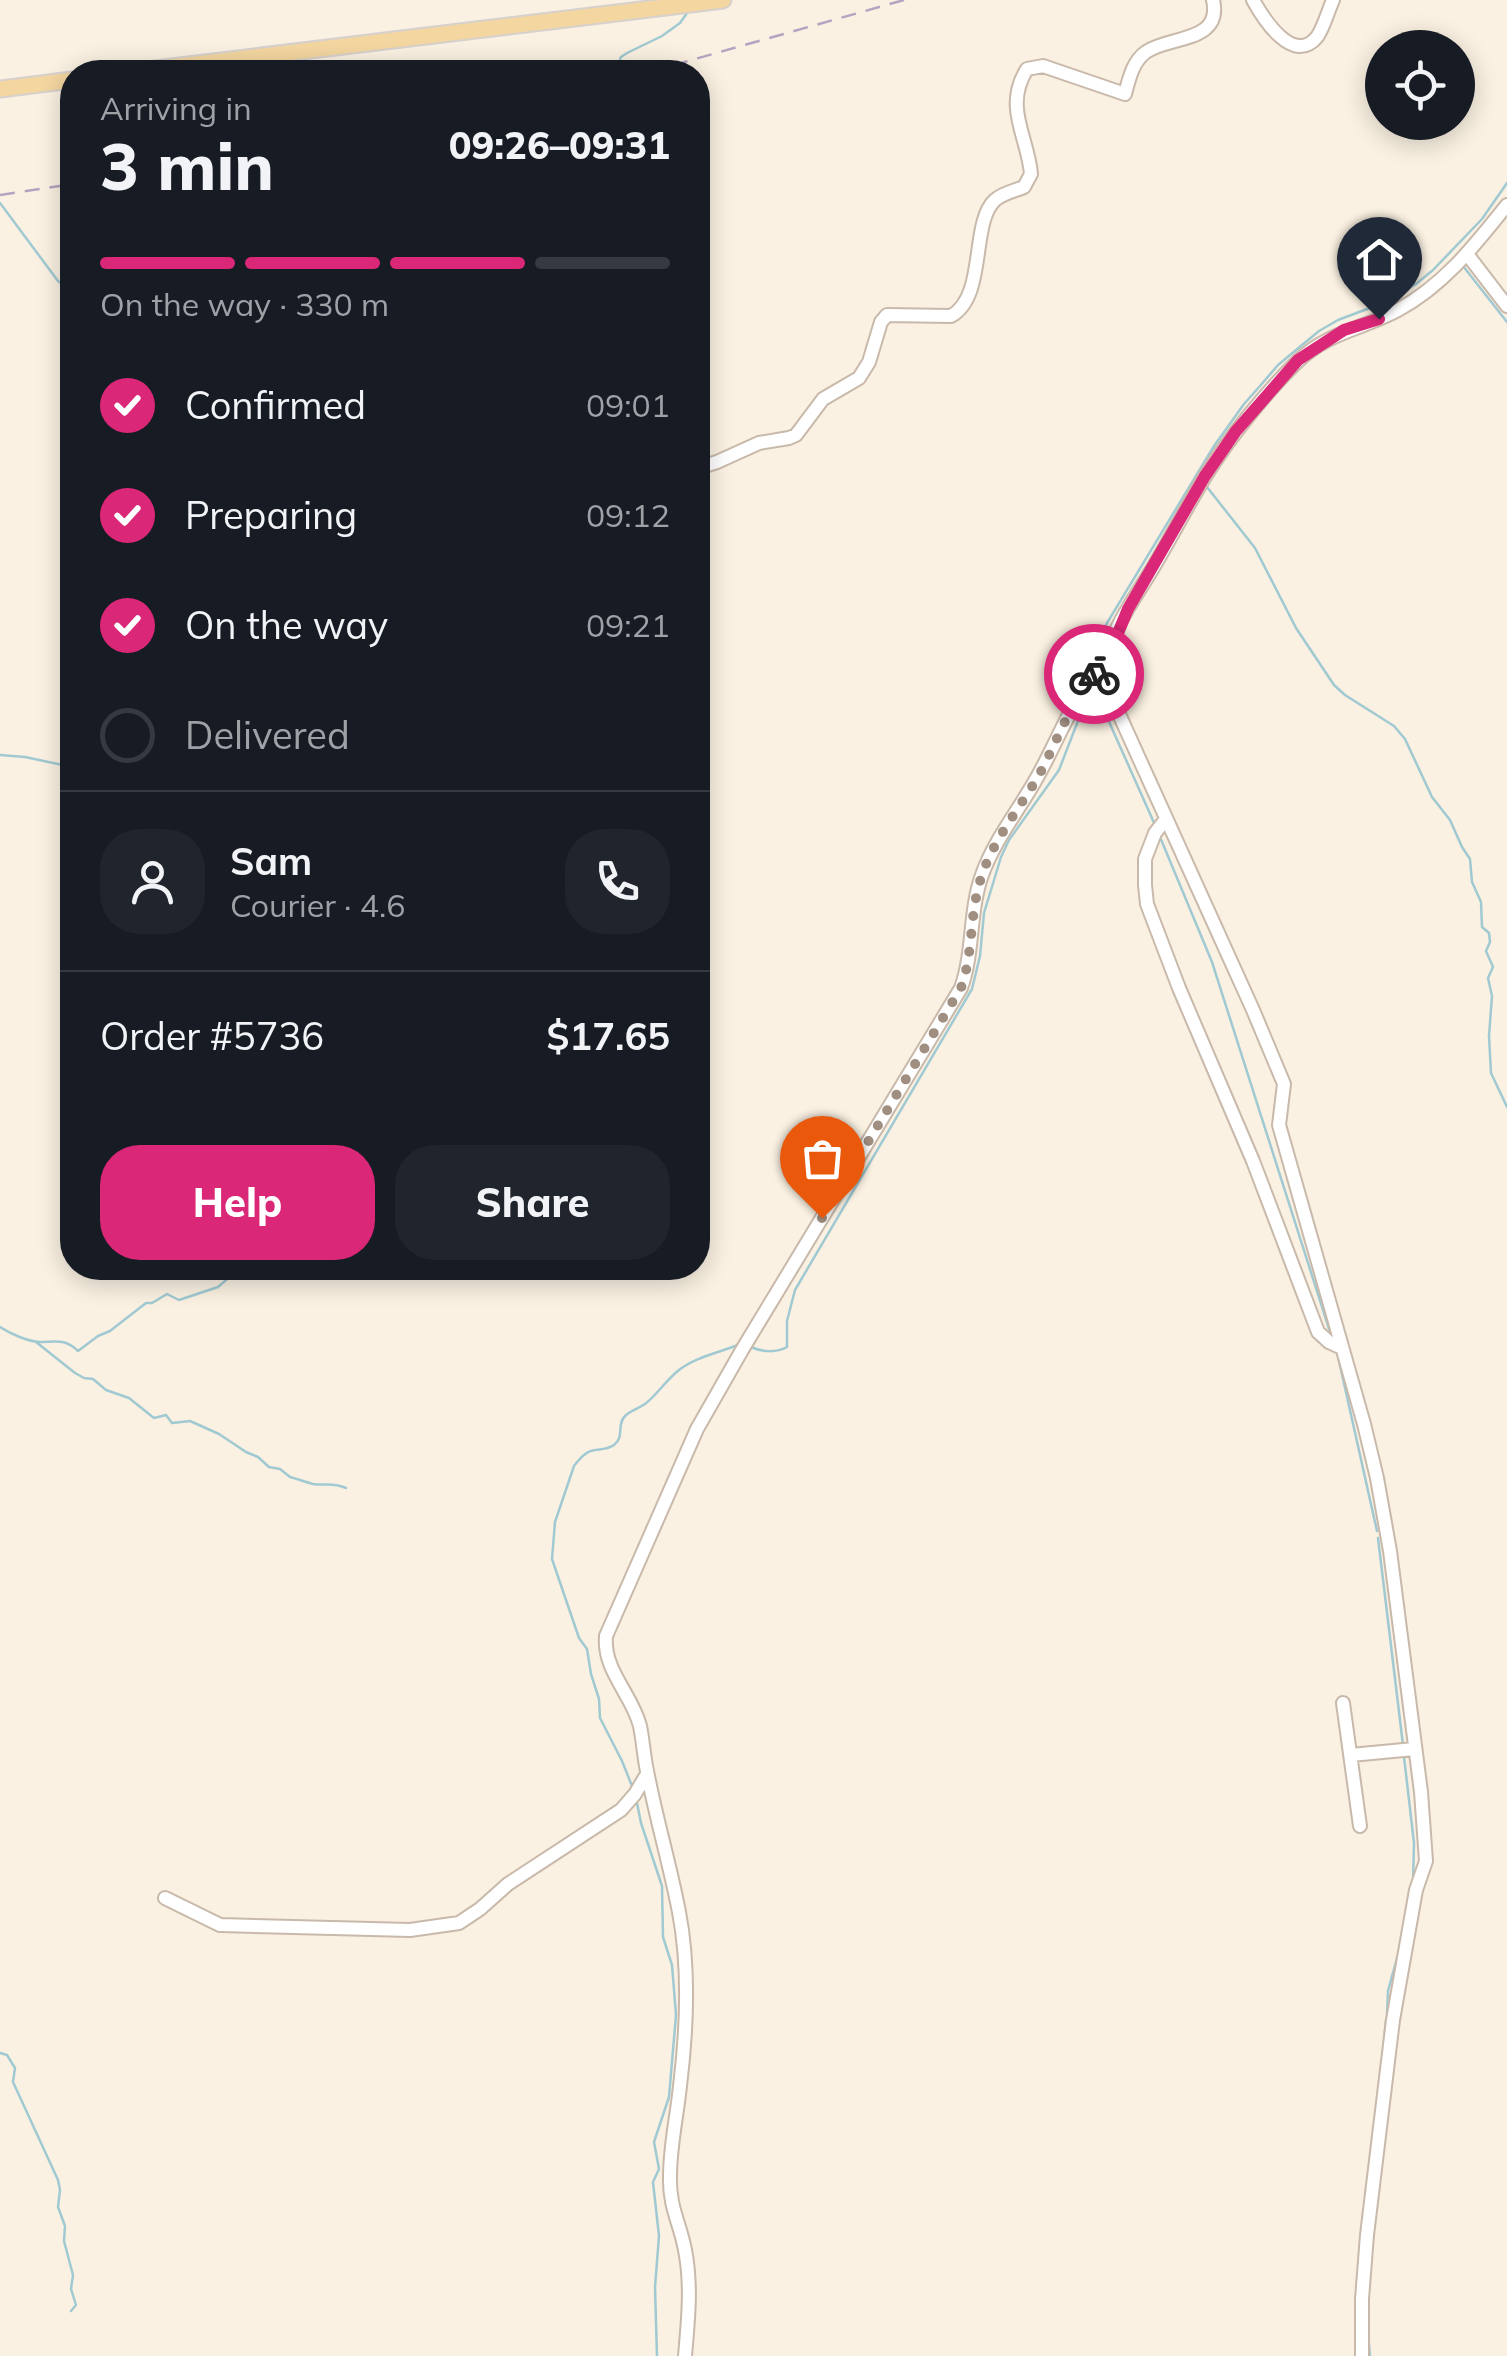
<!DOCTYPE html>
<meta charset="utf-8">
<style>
:root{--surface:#171b24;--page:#20242c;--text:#f1f3f6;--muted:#9ea1a6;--line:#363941;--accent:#db2777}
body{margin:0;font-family:Mulish,sans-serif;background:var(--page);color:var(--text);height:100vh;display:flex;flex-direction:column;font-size:38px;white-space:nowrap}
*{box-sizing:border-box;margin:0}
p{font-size:32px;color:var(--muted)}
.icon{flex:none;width:55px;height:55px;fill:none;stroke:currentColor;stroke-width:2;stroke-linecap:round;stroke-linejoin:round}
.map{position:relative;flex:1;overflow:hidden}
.side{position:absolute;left:60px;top:60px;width:650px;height:1220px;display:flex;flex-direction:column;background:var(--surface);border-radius:40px;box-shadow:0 5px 25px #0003}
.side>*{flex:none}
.buttons{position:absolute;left:1365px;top:30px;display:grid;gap:20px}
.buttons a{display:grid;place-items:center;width:110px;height:110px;border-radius:50%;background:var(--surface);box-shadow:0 5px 25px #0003;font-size:50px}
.pin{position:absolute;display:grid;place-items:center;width:85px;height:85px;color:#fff;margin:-102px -42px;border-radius:50% 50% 50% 0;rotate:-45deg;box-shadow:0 0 10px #0007}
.pin .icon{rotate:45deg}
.courier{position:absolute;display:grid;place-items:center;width:100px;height:100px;margin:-50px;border:8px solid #db2777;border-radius:50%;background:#fff;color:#222;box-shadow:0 2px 12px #0007}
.summary em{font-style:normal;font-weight:800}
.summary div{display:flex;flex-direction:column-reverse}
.summary{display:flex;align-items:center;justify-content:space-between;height:170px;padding:0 40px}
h1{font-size:65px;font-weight:800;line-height:75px}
.bar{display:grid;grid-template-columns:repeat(4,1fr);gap:15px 10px;align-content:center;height:120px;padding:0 40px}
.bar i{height:12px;border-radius:8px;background:var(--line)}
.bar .on{background:var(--accent)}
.bar p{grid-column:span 4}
.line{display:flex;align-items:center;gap:25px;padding:0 40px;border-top:2px solid var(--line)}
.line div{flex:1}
.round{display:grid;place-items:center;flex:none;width:105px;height:105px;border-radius:40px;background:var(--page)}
ol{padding:0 40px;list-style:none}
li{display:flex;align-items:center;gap:30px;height:110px}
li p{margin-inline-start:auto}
li .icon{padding:10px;border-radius:50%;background:var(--accent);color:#fff;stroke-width:4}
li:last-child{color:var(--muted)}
li i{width:55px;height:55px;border:5px solid var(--line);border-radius:50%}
.primary-button{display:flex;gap:20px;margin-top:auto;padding:20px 40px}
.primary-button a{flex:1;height:115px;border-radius:40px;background:var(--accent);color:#fff;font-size:40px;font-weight:800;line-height:115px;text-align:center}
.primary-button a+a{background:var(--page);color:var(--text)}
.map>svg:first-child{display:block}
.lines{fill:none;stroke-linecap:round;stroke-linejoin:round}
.stream{stroke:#a0c9d2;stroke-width:2.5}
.minor-casing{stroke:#c9b9aa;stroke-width:16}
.major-casing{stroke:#d7d1cd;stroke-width:19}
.minor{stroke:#fff;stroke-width:12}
.major{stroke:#f3d6a0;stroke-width:15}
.rail{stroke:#b4a3c1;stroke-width:2.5;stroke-dasharray:15 10;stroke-linecap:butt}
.done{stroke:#a08e80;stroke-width:10;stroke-dasharray:0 18}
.route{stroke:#db2777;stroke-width:12}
</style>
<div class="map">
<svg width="1507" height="2356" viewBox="0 0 1507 2356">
<rect width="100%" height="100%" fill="#faf1e2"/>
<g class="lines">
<path class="stream" d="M615 72 621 57 627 53 662 36 680 23 687 13
M0 203 58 281 72 292
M1463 266 1507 322
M1207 487 1255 548 1296 628 1334 685 1345 695 1394 726 1405 739 1432 797 1450 820 1462 847 1470 859 1472 882 1481 902 1482 927 1489 933 1490 942 1486 951 1493 967 1488 978 1492 996 1489 1036 1491 1073 1507 1107
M1086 678 1090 652 1098 638 1214 446 1244 404 1260 386 1278 365 1319 331 1338 320 1383 303 1416 284 1433 270 1482 219 1507 183
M1090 689 1098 697 1155 825
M0 755 25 757 72 767
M1160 837 1212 962 1331 1335
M0 1327C11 1334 27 1341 39 1342 56 1342 65 1338 78 1351L98 1336 110 1331 146 1303H152L167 1294 179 1300 218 1287 240 1268
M36 1342 75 1373 84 1378 93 1379 106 1390 129 1398 154 1418 166 1415 172 1423 190 1421 219 1434 246 1452 258 1457 269 1467 280 1469 290 1477C297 1479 306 1482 313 1484 326 1486 332 1482 346 1488
M751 1347C762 1352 776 1353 787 1347V1321L795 1290 972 989 980 956 984 913 1001 857 1009 840 1059 770 1088 695
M1337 1352 1377 1531
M1378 1538 1403 1745
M1404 1757 1414 1843 1413 1883
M632 1786 622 1761 600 1718 599 1699 591 1674 587 1649 579 1638 552 1559 555 1522 574 1466C592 1441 599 1455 614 1445 625 1437 616 1425 625 1416 630 1411 639 1408 645 1404 657 1395 666 1380 679 1370 696 1357 718 1353 738 1345
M636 1798 641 1823 662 1886 663 1937 672 1965 676 2015 669 2097 654 2142 659 2169 653 2182 659 2236 655 2287 657 2356
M1387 2014 1388 1991 1400 1947
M0 2053 7 2055 15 2068 13 2082 58 2180 60 2190 58 2207 65 2226 64 2241 73 2275 71 2289 76 2305 71 2311
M1380 2081 1386 2020
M1368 2333 1370 2356"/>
<defs>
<path id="minor" d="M1253 0C1263 18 1293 66 1317 37 1324 27 1328 11 1333 0
M1467 254 1507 306
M698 468 717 462 759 443 789 438 796 435 823 399 859 378 869 362 881 322 887 315 951 316C987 296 970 223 995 200 1003 193 1014 191 1024 187L1031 174C1028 137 1003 107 1027 69L1043 66 1125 94C1129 79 1133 61 1146 52 1168 36 1223 43 1213 0
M1166 819 1155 833 1145 859V885L1147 904 1179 988 1253 1161 1318 1332 1329 1342 1342 1348
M1343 1703 1360 1826
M1351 1755 1414 1749
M165 1898 220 1925 410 1930 459 1923 480 1909 508 1884 621 1810 635 1794 647 1774
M685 2356C688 2321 692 2285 685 2250 680 2223 669 2207 670 2176 670 2146 677 2116 680 2086 687 2029 690 1969 679 1912 670 1865 656 1818 647 1771 644 1757 643 1741 640 1726 632 1694 603 1671 606 1636L697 1429 742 1350 961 988C974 952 969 911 982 875 994 841 1018 811 1035 781 1059 740 1072 696 1106 662
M1362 2356V2299L1367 2235 1393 2020 1416 1890 1426 1861 1421 1792 1390 1551 1377 1478 1364 1424 1279 1125 1284 1084 1253 1010 1109 692C1106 679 1103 668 1107 655 1116 621 1140 591 1157 561 1174 532 1189 503 1206 475 1229 438 1266 392 1297 362 1327 332 1363 329 1398 310 1444 285 1475 245 1507 205"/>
<path id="major" d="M130 72 723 0
M0 89 72 80"/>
</defs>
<use href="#minor" class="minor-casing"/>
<use href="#major" class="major-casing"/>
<use href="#minor" class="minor"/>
<use href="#major" class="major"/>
<path class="rail" d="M649 72 904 0
M0 195 72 184"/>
</g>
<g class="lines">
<path class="done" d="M822 1218 961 988C974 952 969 912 982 875 994 839 1020 808 1039 775 1057 742 1070 703 1094 674"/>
<path class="route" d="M1094 674 1106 662 1128 609 1205 476 1236 431 1298 360 1344 330 1379 319"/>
</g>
</svg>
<div class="buttons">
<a><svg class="icon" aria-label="locate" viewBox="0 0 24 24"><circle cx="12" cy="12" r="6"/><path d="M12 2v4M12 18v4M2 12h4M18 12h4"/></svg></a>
</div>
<div class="pin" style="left:822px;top:1218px;background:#ea580c"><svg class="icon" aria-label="bag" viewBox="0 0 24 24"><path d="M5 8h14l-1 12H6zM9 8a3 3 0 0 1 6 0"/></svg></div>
<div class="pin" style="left:1379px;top:319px;background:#1f2937"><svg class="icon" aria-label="home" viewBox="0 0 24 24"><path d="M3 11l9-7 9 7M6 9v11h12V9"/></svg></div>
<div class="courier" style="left:1094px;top:674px"><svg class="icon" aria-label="bike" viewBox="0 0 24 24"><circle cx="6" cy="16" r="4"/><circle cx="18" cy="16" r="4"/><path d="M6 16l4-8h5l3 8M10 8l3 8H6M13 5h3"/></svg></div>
<section class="side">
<div class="summary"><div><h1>3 min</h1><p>Arriving in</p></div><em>09:26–09:31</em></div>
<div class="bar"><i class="on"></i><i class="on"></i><i class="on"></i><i></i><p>On the way · 330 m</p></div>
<ol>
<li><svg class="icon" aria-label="check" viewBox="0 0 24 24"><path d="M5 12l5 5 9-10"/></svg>Confirmed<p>09:01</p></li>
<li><svg class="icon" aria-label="check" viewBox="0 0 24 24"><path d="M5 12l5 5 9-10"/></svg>Preparing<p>09:12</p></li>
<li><svg class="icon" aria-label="check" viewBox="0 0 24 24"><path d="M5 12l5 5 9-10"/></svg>On the way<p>09:21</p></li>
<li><i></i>Delivered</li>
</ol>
<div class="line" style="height:180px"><a class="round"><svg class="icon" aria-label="person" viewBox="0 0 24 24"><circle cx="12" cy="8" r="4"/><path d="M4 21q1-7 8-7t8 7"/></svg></a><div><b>Sam</b><p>Courier · 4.6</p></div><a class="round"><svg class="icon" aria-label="phone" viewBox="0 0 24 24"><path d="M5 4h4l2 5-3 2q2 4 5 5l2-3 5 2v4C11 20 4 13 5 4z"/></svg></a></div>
<div class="line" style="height:130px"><div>Order #5736</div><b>$17.65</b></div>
<div class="primary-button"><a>Help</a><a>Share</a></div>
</section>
</div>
